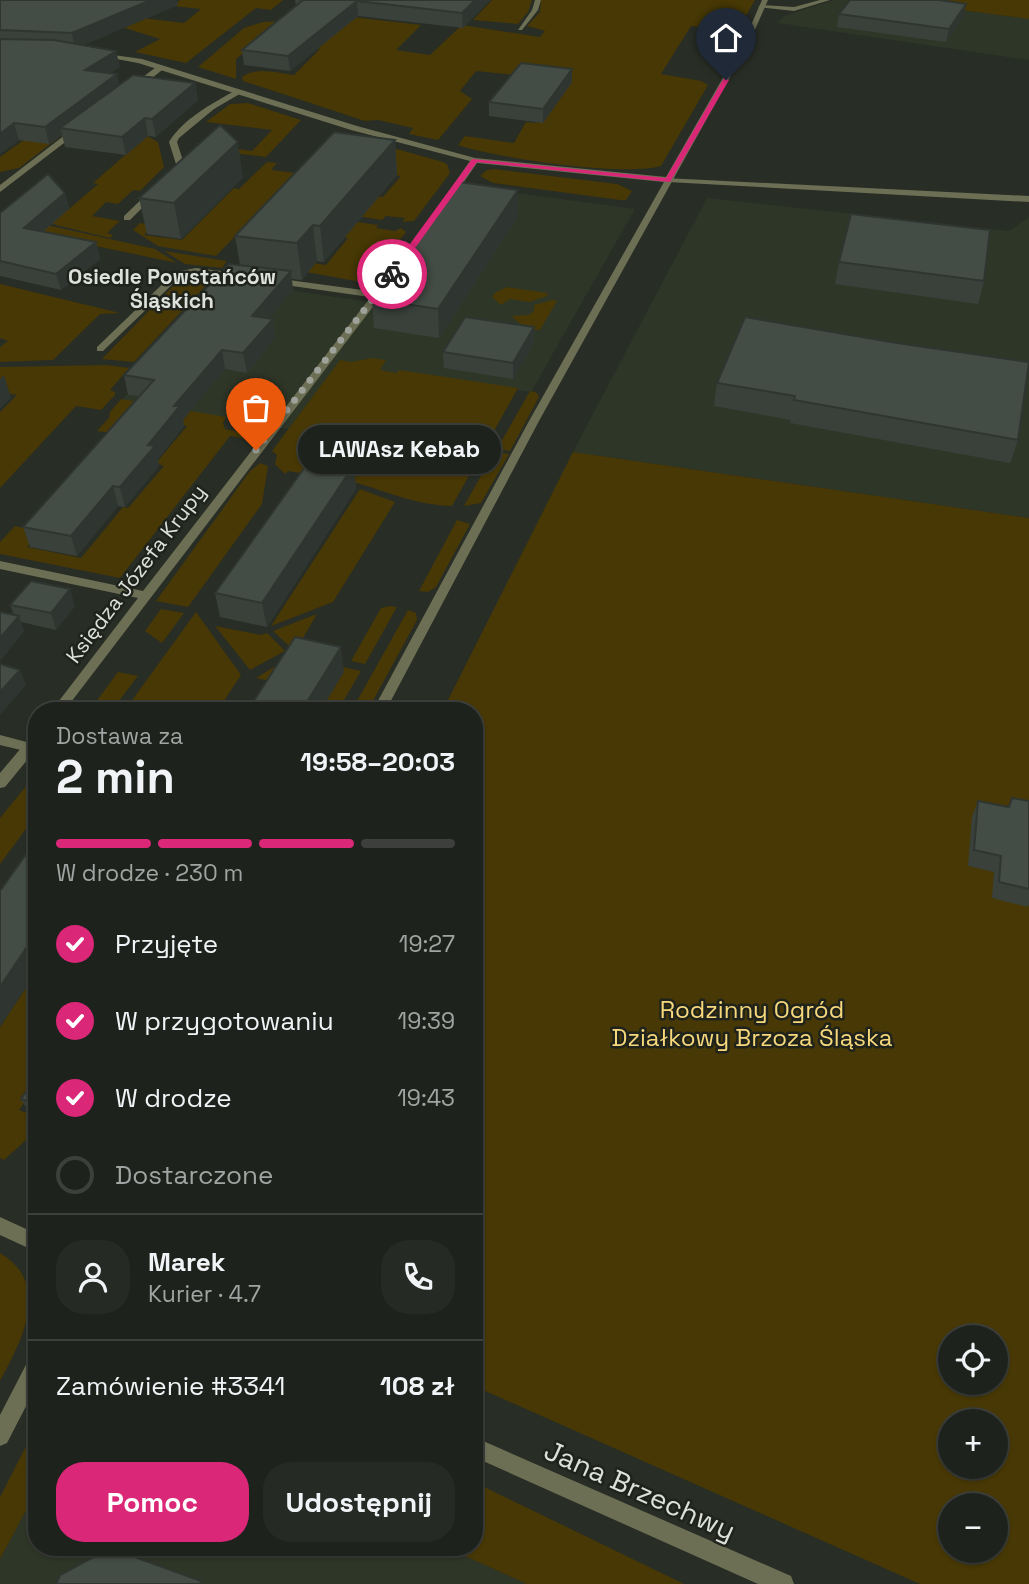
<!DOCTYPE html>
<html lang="pl">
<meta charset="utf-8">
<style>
:root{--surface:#1e221c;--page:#262a25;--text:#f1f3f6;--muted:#a1a4a3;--line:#3c3f3b;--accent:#db2777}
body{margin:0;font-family:"Space Grotesk",sans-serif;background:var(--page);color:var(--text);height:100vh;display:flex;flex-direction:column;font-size:26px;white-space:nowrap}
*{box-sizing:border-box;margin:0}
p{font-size:23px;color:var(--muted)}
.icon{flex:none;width:38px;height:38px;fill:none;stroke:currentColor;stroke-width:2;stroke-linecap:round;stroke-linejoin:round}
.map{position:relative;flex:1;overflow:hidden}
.panel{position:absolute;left:28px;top:702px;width:455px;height:854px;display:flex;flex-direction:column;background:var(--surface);border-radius:28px;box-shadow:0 2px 5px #0004,0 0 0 2px var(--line)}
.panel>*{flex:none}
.controls{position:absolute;left:938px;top:1325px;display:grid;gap:14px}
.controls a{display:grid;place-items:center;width:70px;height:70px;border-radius:50%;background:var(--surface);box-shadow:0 2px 5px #0004,0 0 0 2px var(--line);font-size:35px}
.pin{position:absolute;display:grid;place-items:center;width:60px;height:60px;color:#fff;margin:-72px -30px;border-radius:50% 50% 50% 0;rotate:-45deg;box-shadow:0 0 7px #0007}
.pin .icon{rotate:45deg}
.courier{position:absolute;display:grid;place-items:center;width:70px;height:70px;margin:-35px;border:5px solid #db2777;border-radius:50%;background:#fff;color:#222;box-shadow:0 2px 9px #0007}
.bubble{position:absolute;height:49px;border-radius:24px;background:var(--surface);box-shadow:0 2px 5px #0004,0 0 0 2px var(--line);font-size:23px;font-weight:700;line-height:49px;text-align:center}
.headline em{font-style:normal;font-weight:700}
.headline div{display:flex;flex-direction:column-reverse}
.headline{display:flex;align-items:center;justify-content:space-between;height:119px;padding:0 28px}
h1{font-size:46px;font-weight:700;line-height:52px}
.bar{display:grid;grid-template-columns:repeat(4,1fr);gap:10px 7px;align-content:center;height:84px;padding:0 28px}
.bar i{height:9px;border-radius:5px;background:var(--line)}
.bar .on{background:var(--accent)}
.bar p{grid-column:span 4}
.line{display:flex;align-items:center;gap:18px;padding:0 28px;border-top:2px solid var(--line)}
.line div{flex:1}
.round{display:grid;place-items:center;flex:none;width:74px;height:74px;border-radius:28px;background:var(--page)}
ol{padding:0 28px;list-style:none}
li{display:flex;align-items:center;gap:21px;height:77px}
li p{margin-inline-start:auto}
li .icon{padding:7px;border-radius:50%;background:var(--accent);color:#fff;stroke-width:4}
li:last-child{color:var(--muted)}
li i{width:38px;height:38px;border:4px solid var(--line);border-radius:50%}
.button{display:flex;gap:14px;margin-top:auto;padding:14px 28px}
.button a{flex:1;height:80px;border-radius:28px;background:var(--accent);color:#fff;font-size:28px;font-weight:700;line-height:80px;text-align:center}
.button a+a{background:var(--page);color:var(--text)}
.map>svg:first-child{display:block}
.built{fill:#2e3628}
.green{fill:#473805;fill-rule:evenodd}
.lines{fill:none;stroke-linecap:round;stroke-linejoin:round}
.lane{fill:#6c6f54;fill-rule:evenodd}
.street{fill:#6c6f54;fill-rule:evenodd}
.wall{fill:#3a413b}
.shaded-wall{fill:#2f3530}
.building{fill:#434c45;stroke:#2f3530;stroke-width:2}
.route{fill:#db2777}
.done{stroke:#9ea29b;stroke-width:7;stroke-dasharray:0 12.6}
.labels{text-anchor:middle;stroke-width:5;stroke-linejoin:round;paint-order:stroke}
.far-neighbourhood-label{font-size:21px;font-weight:bold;fill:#dde1db;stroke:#1f231c}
.far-street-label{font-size:21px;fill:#dde1db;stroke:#1f231c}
.park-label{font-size:24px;fill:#f6d87b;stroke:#1f231c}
.near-street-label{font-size:28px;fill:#dde1db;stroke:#1f231c}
</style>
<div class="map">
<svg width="1029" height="1584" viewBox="0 0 1029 1584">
<rect width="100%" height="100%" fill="#282d25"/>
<path class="built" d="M834 0H884L1029 19V60L778 23 784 16Z
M470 187 635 209 531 392 340 366 292 430 122 400 234 282 384 304Z
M707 198 1009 231 1029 217V518L573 452Z
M37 1490V1547H445L527 1584H0V1559Z"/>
<path class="green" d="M180 0H283L271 10 256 8 186 63 135 52 160 39 106 22 92 12 184 23 201 9 173 6Z
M492 0H532L528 12 518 24 473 20Z
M541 0H755L736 33H718L720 29 691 26 661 74 701 81 708 85 661 166C624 177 496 158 458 145L465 136 514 143 526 122 536 123 563 80 476 71 460 91 472 99 438 140 409 134 413 128 378 120 365 121 243 81 242 77C257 66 277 73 294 75L320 49 257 42 236 59V79L198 67 244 28 263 22 353 17 421 25 396 50 430 55 462 25 540 37 545 31 527 26 540 12Z
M884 0H1029V19Z
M81 99 75 125 19 168 0 172V157Z
M248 103 301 120 266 157 207 150 196 143 252 151 272 130 206 122 230 104Z
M343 134 443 162 447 164 450 173 414 221 402 222 405 218 386 216 382 220 338 213 318 188 383 197 401 176 336 166Z
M147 136 158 142 164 167 140 191 133 190 118 204 106 202 92 216 120 221 107 233 113 235 110 238 56 225 14 202 32 192 36 204 69 209 98 184 93 183Z
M267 162 277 163 271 170 296 173 216 256 158 246 133 230 140 223 153 225 144 235 182 240 234 188 239 189Z
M494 169 617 184 632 191 626 200H620L493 183 480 176 487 170Z
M11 206 51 226 155 249 177 263 0 226V212Z
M283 211 378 225 376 228 395 231 401 228 406 232 367 283 244 261 256 254 326 265 348 238 279 228Z
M164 251 227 261 222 268 185 264Z
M197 278H209L210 281 134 362 102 359 178 281Z
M0 284 120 313 100 314 53 360 0 362V347L8 341 0 338Z
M507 287 548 293 547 296 530 302 510 299 501 305 492 297 496 292Z
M552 300 557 301 540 330 524 328 512 316 529 315 534 311V305Z
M372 358 386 360 380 370 397 373 399 370 518 388 452 506C418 505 390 493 357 483 335 477 311 475 288 471L285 474 275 464 277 455 272 451 340 360 351 362Z
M107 365 129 368 110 390 115 392V395L101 410 76 406 0 488V412L17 395 0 392V367Z
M530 391 536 392 539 397 510 451 497 449Z
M121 399 226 417 223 423 225 429 253 435 249 439 230 436 120 578 0 554V542L15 526 40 531 27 547 81 558 123 507 128 508 164 466 156 463 187 426 142 417 126 435 97 431 109 418 110 412Z
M495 451 509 454 481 503 464 506Z
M573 452 1029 518V1584H920L474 1386V710H443ZM950 1337H996V1382H950ZM950 1421H996V1466H950ZM950 1505H996V1550H950Z
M260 463 268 466 262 504 188 607 156 601 250 471Z
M360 489 395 502 333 602 271 626Z
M457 520 470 524 436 587 428 592 419 591Z
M390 606 397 607 365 664 351 661 381 608Z
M161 609 184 613 162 643 145 631Z
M408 610 416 613 417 620 368 710H352Z
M196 612 241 675 218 710H125Z
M317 614 300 643 291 648 273 631Z
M215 626 261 635 267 633 285 651 250 670Z
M292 656 361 671 338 710H321L343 671 284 684 256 678Z
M118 672 138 676 112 710H90Z
M27 785 37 805V814L0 864V818Z
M37 971V1085L19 1110 37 1117V1130L4 1160 0 1158V1027Z
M0 1253C53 1285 21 1341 0 1381Z
M37 1425V1490L0 1559V1497Z
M474 1482 684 1584H527L445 1547H474Z"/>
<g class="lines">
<path class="lane" d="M535 0H541L538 10 522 30H518L532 10Z
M820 0H830L794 11 758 7 761 5 794 7Z
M159 65 166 67 138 89H132V85Z
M236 90 243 92 214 109 179 138 177 142 184 164 174 178H168L167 176 176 164 169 142C183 119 213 103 236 90Z
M74 128 81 130 0 192V185Z
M665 178 1029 196V202L668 182 664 180Z
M151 190 158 192 130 220H124V216Z
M196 268 237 273 242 276 237 279 196 274 181 276 103 351H97V347L175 272Z
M274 278 377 292 382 295 377 298 271 283V279Z
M0 735 34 744 36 747 29 752 0 745Z"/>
<path class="street" d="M762 0H768L750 41 539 421 386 710H373L529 421 664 182 477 163 452 199 449 200 445 197 470 161 351 130 138 63 95 55 99 53 142 59 357 126 475 158 666 177 744 41Z
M380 285 388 287 65 710H52L138 598 0 569V561L143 591Z
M37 733V748L5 787 0 788V773L32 735Z
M0 1217 37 1234V1252L0 1235Z
M37 1354V1385L7 1443 0 1446V1415L30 1357Z
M474 1437 791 1576 794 1584H758L474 1457Z"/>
</g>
<path class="wall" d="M0 0 178 5 83 45 120 67 110 73 119 85 195 83 198 100 156 137 148 136 126 155 65 147 62 135 49 144 19 140 0 154Z
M295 0H490L463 28 358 16 290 71 244 65 242 50 296 6Z
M839 14 963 17 946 42 837 27Z
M572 69V82L543 123 489 116V102Z
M395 140 397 175 324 262 317 261 302 280 291 279 293 290 269 318 273 319 275 338 247 373 225 369 183 420 184 426 158 459 159 466 125 507 118 506 77 556 30 547 23 527 140 396 128 395 124 375 240 265 235 236Z
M243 177 181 239 147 234 139 198Z
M65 193 69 209 43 232 96 242 100 259 61 290 0 276V213Z
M518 217 439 338 374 328 372 299Z
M839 262 984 281 978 304 835 284Z
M745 317 1018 440 1010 463 790 423 791 420 714 406 717 383Z
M534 327V343L513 379 444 368 443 352Z
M354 465 356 489 267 627 220 617 215 593Z
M10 605 75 606 56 630 21 622 24 631 0 661V612L14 615Z
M1012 798 1029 801V904L1028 907 992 898 994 872 968 866 972 817 978 801 1008 807Z
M37 1076V1111L25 1106 21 1099Z"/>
<path class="shaded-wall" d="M151 0H177L178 5 75 49 72 33Z
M475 0H490L463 28 462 13Z
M357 1 358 16 290 71 288 56Z
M966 4 963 17 946 42 949 29Z
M116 51 120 67 89 87 85 70Z
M572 69V82L543 123V109Z
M117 74 121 91 60 128 62 135 49 144 45 127Z
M195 83 198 100 156 137 152 119Z
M145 118 148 136 126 155 122 137Z
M14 123 19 140 0 154V134Z
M395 140 397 175 324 262 320 226Z
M238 142 243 177 181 239 174 203Z
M518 190V217L439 338 438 309Z
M65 193 69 209 28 244 24 228Z
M313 225 317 261 302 280 297 243Z
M96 242 100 259 61 290 56 274Z
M291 271 293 290 255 335 252 316Z
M273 319 275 338 247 373 243 353Z
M534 327V343L513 379V363Z
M222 350 225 369 183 420 184 426 158 459 159 466 125 507 120 487 174 406Z
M4 375 11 398 0 409V379Z
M354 465 356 489 267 627 262 603Z
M113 486 118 506 77 556 71 536Z
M70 589 75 606 56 630 51 613Z
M19 616 24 631 0 661V638Z
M341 647 344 672 321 710H302Z
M20 670 26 685 0 715V692Z
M37 932V971L0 1027V987Z"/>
<path class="building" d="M0 0H151L72 33 0 30Z
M303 0H475L462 13 357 1 288 56 242 50Z
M850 0H939L966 4 949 29 839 14Z
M0 39 54 40 116 51 85 70 117 74 45 127 14 123 0 134Z
M521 63 572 69 543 109 489 102Z
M133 75 195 83 152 119 145 118 122 137 60 128Z
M220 125 238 142 174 203 139 198Z
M334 132 395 140 320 226 313 225 297 243 235 236Z
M48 174 65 193 24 228 96 242 56 274 0 261V213Z
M459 182 518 190 438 309 372 299Z
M851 214 990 230 984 281 839 262Z
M229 264 291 271 252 316 273 319 243 353 222 350 174 406H180L148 445 155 446 120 487 113 486 71 536 23 527 154 380 124 375Z
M465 317 534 327 513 363 443 352Z
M745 317 897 343 1029 362 1018 440 794 400 795 396 717 383Z
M312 457 354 465 262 603 215 593Z
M31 581 70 589 51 613 10 605Z
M0 612 19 616 0 638Z
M295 637 341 647 302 710H248Z
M0 664 20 670 0 692Z
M1012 798 1029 801V889L999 882 1001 856 974 850 978 801 1009 807Z
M37 839V932L0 987V891Z
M37 1076V1105L21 1099Z
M110 1548 201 1581 200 1584H56L60 1575Z"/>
<path class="route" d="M724 78 729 80 670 182 477 162 395 276 388 274 472 159 666 178Z"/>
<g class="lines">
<path class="done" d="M256 450 392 274"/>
</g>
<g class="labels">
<g class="far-neighbourhood-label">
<text x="172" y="284">Osiedle Powstańców<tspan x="172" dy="24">Śląskich</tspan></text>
</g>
<g class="far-street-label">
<text transform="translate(136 574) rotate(-53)" y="7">Księdza Józefa Krupy</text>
</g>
<g class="park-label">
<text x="752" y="1018">Rodzinny Ogród<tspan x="752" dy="28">Działkowy Brzoza Śląska</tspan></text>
</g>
<g class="near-street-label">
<text transform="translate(640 1490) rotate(24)" y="10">Jana Brzechwy</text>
</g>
</g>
</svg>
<div class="controls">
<a><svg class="icon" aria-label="locate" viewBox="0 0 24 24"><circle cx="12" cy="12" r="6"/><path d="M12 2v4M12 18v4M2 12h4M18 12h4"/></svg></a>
<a>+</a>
<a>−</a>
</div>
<div class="pin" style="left:256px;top:450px;background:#ea580c"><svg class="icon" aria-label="bag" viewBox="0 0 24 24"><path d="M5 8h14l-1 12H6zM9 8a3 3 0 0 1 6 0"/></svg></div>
<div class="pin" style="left:726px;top:80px;background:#1f2937"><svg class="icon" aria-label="home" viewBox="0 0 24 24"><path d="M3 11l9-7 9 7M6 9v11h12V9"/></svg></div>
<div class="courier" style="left:392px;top:274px"><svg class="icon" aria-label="bike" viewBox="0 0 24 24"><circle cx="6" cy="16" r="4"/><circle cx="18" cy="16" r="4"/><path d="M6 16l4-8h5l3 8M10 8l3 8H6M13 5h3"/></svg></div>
<div class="bubble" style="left:298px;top:425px;width:203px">LAWAsz Kebab</div>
<section class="panel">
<div class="headline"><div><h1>2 min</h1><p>Dostawa za</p></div><em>19:58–20:03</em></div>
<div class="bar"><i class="on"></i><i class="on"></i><i class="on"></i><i></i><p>W drodze · 230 m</p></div>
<ol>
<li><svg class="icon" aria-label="check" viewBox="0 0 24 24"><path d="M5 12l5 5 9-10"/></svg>Przyjęte<p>19:27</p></li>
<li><svg class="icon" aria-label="check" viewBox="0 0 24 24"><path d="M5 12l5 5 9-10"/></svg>W przygotowaniu<p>19:39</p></li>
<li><svg class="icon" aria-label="check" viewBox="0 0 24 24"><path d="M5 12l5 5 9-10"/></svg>W drodze<p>19:43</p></li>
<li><i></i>Dostarczone</li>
</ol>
<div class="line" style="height:126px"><a class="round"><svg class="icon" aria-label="person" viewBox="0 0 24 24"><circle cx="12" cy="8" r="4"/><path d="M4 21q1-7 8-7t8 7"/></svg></a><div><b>Marek</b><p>Kurier · 4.7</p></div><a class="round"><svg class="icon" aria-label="phone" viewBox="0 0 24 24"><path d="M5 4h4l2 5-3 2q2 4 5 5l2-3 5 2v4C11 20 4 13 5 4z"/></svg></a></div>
<div class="line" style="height:91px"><div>Zamówienie #3341</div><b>108 zł</b></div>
<div class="button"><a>Pomoc</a><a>Udostępnij</a></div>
</section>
</div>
